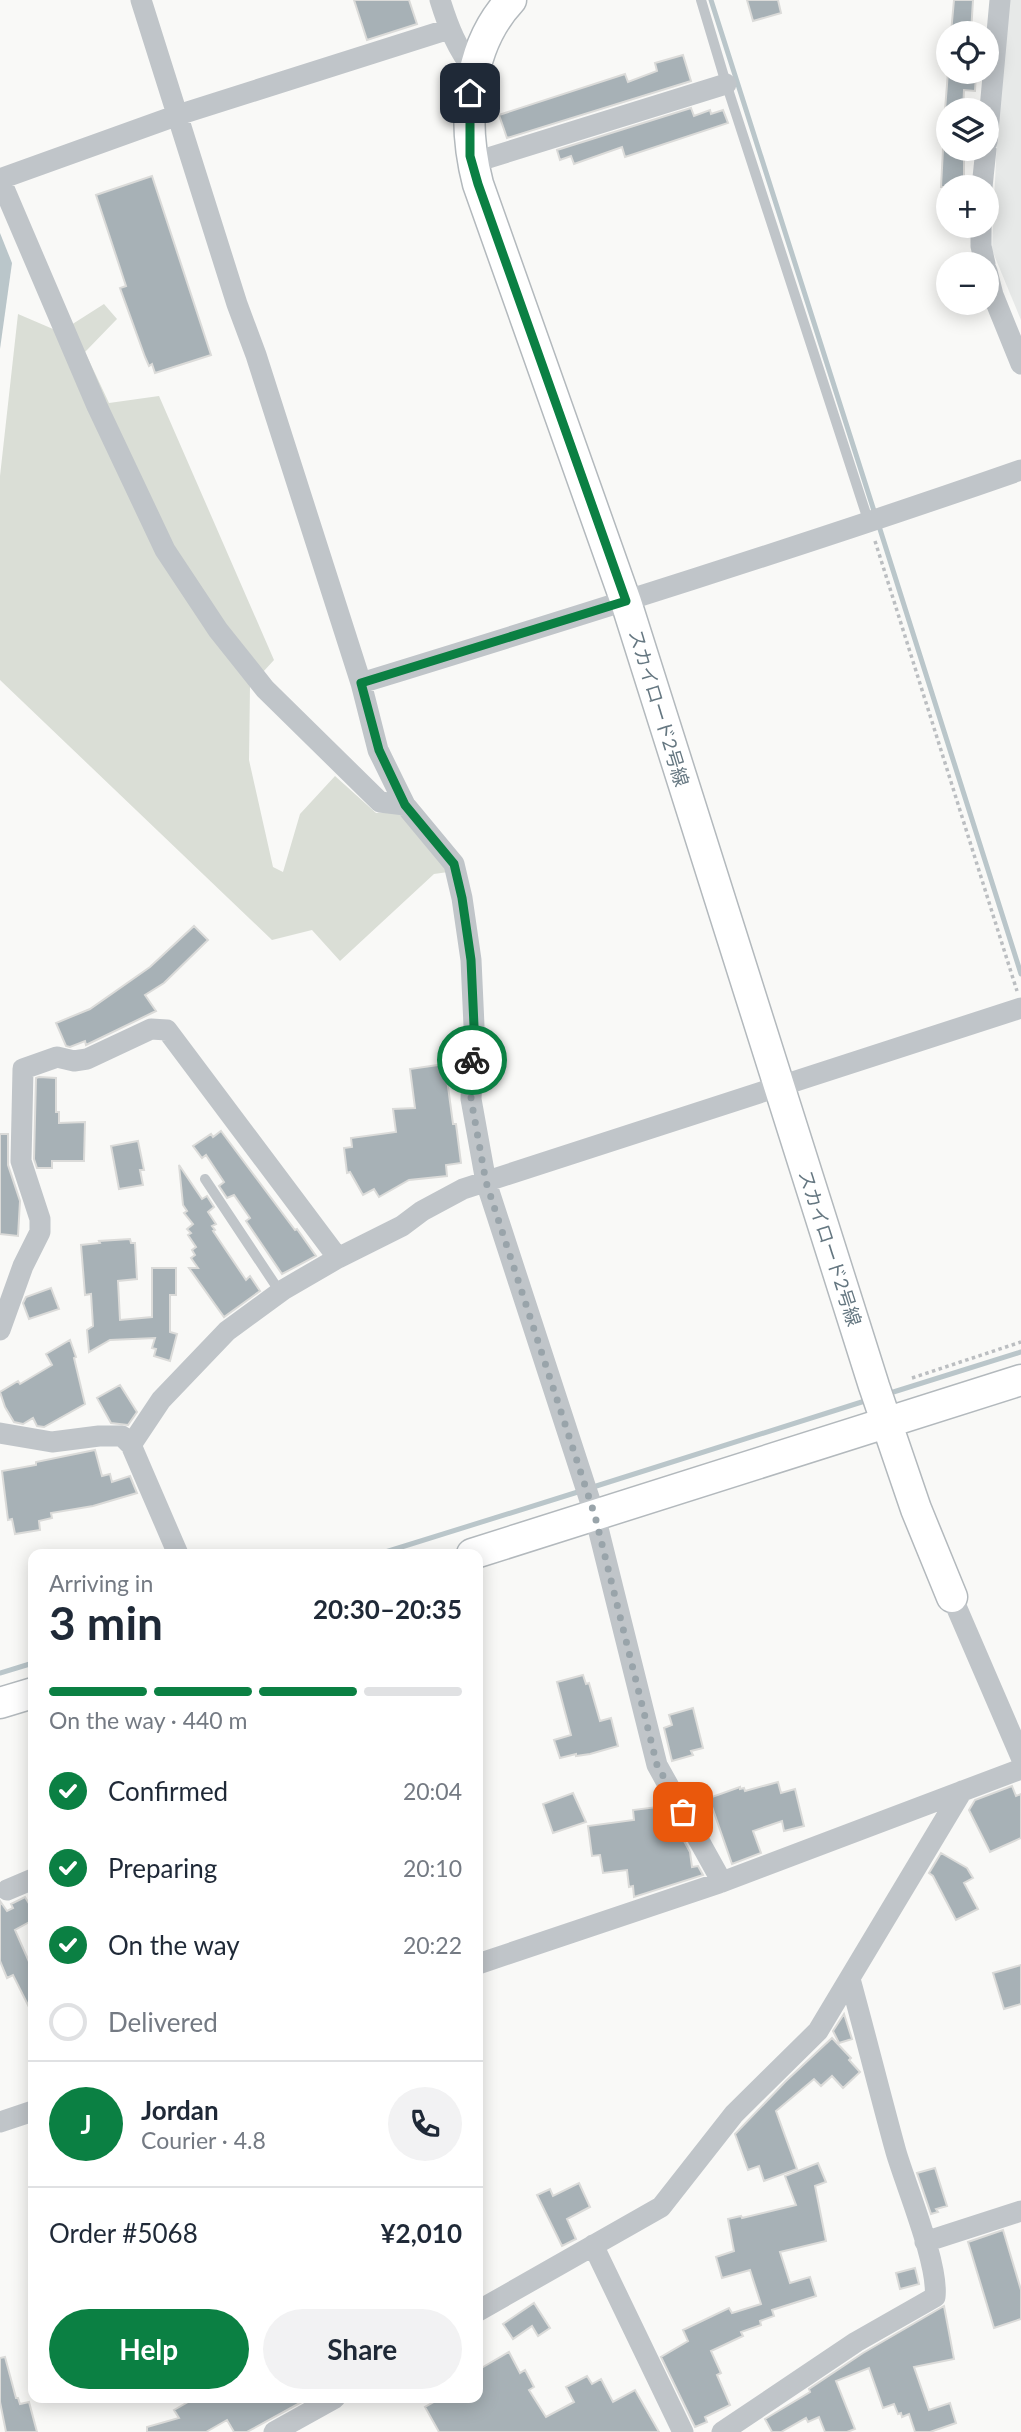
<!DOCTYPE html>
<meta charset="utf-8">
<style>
:root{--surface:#fff;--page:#f2f2f3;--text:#1f2937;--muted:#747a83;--line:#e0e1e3;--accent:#0b8043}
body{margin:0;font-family:Lato,"Noto Sans JP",sans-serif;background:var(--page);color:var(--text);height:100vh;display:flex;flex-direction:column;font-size:26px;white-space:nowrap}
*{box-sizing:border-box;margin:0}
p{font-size:23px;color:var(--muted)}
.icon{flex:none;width:38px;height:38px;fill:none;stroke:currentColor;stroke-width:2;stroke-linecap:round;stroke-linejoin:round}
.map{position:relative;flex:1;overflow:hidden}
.drawer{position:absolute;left:28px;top:1549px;width:455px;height:854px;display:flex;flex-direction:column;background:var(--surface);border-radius:14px;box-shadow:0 4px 18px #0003}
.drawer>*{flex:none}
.buttons{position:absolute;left:936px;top:21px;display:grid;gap:14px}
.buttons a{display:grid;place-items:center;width:63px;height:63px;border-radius:50%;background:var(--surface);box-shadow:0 4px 18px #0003;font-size:35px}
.pin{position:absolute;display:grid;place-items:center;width:60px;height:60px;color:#fff;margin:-30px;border-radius:14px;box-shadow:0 4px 10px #0006}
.courier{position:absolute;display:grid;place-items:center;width:70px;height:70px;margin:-35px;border:5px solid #0b8043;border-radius:50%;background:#fff;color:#222;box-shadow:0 2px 9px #0007}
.overview em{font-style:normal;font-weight:700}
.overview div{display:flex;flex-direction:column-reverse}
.overview{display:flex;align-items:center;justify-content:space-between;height:119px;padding:0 21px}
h1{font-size:46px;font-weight:700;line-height:52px}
.bar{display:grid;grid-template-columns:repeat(4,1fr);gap:10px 7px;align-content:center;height:84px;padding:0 21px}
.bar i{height:9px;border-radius:5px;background:var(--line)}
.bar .active{background:var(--accent)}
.bar p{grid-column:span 4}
.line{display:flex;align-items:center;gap:18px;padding:0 21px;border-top:2px solid var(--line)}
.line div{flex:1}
.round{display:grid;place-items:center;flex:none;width:74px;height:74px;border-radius:37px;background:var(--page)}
ol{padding:0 21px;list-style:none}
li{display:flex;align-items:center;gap:21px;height:77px}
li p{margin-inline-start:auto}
li .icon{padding:7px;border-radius:50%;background:var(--accent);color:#fff;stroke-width:4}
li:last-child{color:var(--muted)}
li i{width:38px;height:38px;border:4px solid var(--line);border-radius:50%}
.cta{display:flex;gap:14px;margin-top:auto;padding:14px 21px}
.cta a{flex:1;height:80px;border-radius:42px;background:var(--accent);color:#fff;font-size:28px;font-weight:700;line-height:80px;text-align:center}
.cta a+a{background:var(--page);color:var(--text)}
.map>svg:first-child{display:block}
.built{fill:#e7e9e8}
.green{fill:#daded6}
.water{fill:#bac6ca}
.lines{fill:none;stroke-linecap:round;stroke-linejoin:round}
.stream{stroke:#bac6ca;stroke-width:5}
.building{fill:#a7b1b6;stroke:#dbdbd9;stroke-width:2}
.secondary-casing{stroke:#b3b9bd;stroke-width:33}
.path{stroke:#bbbec1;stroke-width:3.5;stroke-dasharray:3.5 3.5;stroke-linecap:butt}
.lane{stroke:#c0c5c9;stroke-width:10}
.street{stroke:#c0c5c9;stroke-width:21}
.secondary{stroke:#fff;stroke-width:30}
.done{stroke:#99a4aa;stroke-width:7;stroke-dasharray:0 12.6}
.route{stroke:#0b8043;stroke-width:9}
.labels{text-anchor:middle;stroke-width:7;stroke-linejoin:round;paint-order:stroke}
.street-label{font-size:19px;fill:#657781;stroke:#fff}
</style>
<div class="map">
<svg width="1021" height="2432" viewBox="0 0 1021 2432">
<rect width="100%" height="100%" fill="#f9f9f7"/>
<path class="built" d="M1003 0H1021V320L992 250Z"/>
<path class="green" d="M104 304 117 319 85 352 109 403 159 396 274 660 250 686 249 760 273 867 283 872 300 814 335 776 376 813 402 812 448 872 434 874 340 961 312 930 272 940 0 680V476L18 314 60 332Z"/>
<path class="water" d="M0 233 12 263 0 349Z"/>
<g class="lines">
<path class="stream" d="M711 0 875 514
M878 523 1021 974
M887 1394 1021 1352
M590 1488 868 1400
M379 1554 581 1491
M0 1673 33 1663"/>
</g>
<path class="building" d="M354 0H409L417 24 367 40Z
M747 0H778L781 13 753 21Z
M954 0H973L971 33H951Z
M683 55 691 81 507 138 499 115 625 74 628 82 657 71 655 63Z
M948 72 976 74 975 91 964 90 963 110H945Z
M691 108 694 116 710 110 711 114 723 110 728 123 625 157 622 147 574 164 571 156 560 160 557 150Z
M943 149H964V187H941Z
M152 176 211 355 155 373 152 364 149 366 145 357 120 288 126 286 96 195Z
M194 926 208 940 164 983 145 995 156 1011 86 1045 85 1041 70 1047 66 1046 56 1023 90 1009 150 967Z
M445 1064 453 1124H456L461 1163 446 1165 447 1176 409 1180 379 1197 374 1189 363 1195 350 1172 347 1173 344 1148 352 1147 351 1138 396 1132 393 1109 415 1108 410 1069Z
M39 1077 56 1078V1112H59V1123L85 1122 84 1161H52V1168H37L34 1159 36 1078Z
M221 1131 295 1230 297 1229 316 1256 282 1274 246 1221 250 1218 234 1195 227 1198 219 1186 224 1182 206 1155 202 1158 193 1146 211 1134 213 1137Z
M0 1134H8V1165L20 1201 18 1236 0 1234Z
M138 1141 144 1170H140L143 1185 119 1189 111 1146Z
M179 1165 202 1199 207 1196 214 1207 208 1212 216 1224 212 1226 215 1230 213 1231 246 1280 250 1276 260 1291 224 1317 189 1268H198L191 1258 195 1255 192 1250 196 1247 188 1235 191 1233 187 1229 193 1224 184 1213 187 1211 183 1205Z
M130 1239 131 1243H135L137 1279 118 1281 120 1320 152 1317V1268H176V1295H170V1332L177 1334 170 1361 154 1356 156 1349 152 1348 155 1338 110 1340 89 1352 87 1330 93 1326 91 1294 85 1295 81 1245 100 1243 99 1241Z
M51 1288 59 1309 29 1319 23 1303 26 1297Z
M70 1340 76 1357 74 1358 85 1404 44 1427 37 1426 33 1418 23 1424 14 1422 5 1407 0 1392 18 1381 20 1384 52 1365 46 1354Z
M120 1385 137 1412 128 1425 111 1423 97 1398Z
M95 1450 102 1476 110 1474 112 1482 130 1476 137 1493 93 1506 51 1513 52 1518 39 1521 40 1530 15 1534 12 1519 8 1520 2 1471 36 1465V1462Z
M583 1675 586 1684 589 1683 600 1721 611 1718 618 1746 590 1754 576 1756V1754L560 1758 554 1740 571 1735 557 1682Z
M693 1708 703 1748 691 1751 693 1755 672 1761 664 1728 672 1725 669 1715Z
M778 1782 781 1793 795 1789 804 1826 784 1831 782 1821 753 1831 761 1853 732 1864 709 1798 740 1787V1789L744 1788 745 1791Z
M1012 1786 1016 1796 1021 1794V1838L990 1852 969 1810 975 1800Z
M573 1793 586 1822 553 1833 543 1804Z
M665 1806 690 1852 692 1867 698 1866 703 1875 634 1897 633 1886 629 1887 627 1870 603 1873 600 1855 592 1856 588 1826 634 1820 633 1810Z
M941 1853 967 1868 973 1878 964 1883 978 1909 956 1920 933 1876 929 1873Z
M25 1897 33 1910V1920L15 1930 30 1964 33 1962V2015L13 1975 7 1978 0 1961V1901L7 1911 13 1908 11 1904Z
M1021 1965V2004L1004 2009 993 1973Z
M844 2014 852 2039 839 2043 833 2031Z
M832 2038 851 2058 849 2060 860 2072 843 2088 832 2076 821 2086 814 2079 776 2111 797 2169 764 2181 759 2166 748 2170 735 2134 786 2081Z
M818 2163 826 2182 815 2186 826 2241 780 2252 790 2283 810 2277 816 2296 772 2310 774 2316 760 2321 761 2325 741 2332 743 2336 711 2351 721 2373 717 2375 730 2405 705 2417 707 2422 695 2427 661 2357 688 2341 683 2330 729 2308 732 2313 761 2304 750 2270 722 2278 716 2257 734 2251 728 2219 741 2216 742 2218 796 2205 785 2176Z
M935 2168 947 2206 936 2209 938 2212 931 2214 917 2173Z
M579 2183 590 2207 567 2219 576 2239 562 2246 537 2195 550 2189 553 2196Z
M1003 2230 1021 2290V2319L994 2328 968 2242Z
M915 2268 919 2284 900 2289 896 2273Z
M534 2303 550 2328 538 2336 532 2326 513 2339 503 2324Z
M944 2306 954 2359 914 2367 929 2410 950 2403 956 2423 930 2432H915L909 2414 902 2417 901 2413 898 2414 894 2404 883 2408 869 2368 836 2381 855 2429 847 2432H825L819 2417 808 2422 806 2418 781 2432H772L765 2419 810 2392 809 2389 863 2353Z
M509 2352 520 2373 525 2370 534 2387 529 2390 546 2417 574 2402 566 2387 587 2376 592 2384 601 2379 613 2402 635 2390 659 2432H439L425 2407 441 2398H478V2370Z
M5 2357 16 2398H18L20 2404 29 2402 37 2432H6L0 2402V2358Z
M195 2398H309L247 2432H234L227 2420 206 2432H147V2427L179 2418 174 2410Z"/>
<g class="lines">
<defs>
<path id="secondary" d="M511 0C466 48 462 123 478 184L626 602 874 1386 916 1509 952 1597
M472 1554 1021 1380
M0 1703 33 1693"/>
</defs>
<use href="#secondary" class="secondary-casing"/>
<path class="path" d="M875 541 1017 991
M912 1378 1021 1342"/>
<path class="lane" d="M701 0 725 80 869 523
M205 1179 280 1292"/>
<path class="street" d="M141 0 237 304 256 355 361 683 378 750 405 805 454 864 462 898 471 960 474 1026 471 1099 486 1182 595 1516 657 1765 722 1882
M440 0C448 26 457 49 474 70
M987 142 1000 0
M472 163 726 84
M0 179 97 406 165 550 218 630 265 689 380 802 405 805
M0 179 178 115 449 29
M982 187 986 149
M981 226V246L985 264
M987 271 993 295 1021 364
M361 683C582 615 803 546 1021 470
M0 1330 23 1266 40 1232V1219L21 1161 23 1069 57 1057 74 1061 87 1059 151 1029 167 1030 338 1258
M0 1433 52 1442 99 1436H122L131 1445 178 1554
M131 1445 161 1400 227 1331 283 1290 338 1258 402 1226 422 1211 463 1189 1021 1008
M952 1597 1021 1757
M7 1890 33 1879
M478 1964 722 1882 1021 1769
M0 2122 33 2111
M925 2242 1021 2211
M593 2245 683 2432
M478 2311 661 2207 734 2114 818 2031 962 1791
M274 2432 335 2398
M722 2432 856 2342 935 2297C939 2265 906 2186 896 2152 880 2094 866 2037 850 1979"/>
<use href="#secondary" class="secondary"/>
</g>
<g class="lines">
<path class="done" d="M472 1060 471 1099 486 1182 595 1516 657 1765 683 1812"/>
<path class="route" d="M470 93V156L478 184 626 601 361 683 379 750 405 805 454 864 462 898 471 960 474 1026 472 1060"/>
</g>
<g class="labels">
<g class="street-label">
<text transform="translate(659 708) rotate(73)" y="7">スカイロード2号線</text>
<text transform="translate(830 1248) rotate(72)" y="7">スカイロード2号線</text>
</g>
</g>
</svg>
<div class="buttons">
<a><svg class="icon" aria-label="locate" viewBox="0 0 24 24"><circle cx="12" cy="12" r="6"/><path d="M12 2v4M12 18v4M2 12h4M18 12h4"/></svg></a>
<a><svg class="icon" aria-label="layers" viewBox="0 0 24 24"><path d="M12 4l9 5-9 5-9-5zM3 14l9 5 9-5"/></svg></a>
<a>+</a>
<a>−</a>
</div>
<div class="pin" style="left:683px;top:1812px;background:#ea580c"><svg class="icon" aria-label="bag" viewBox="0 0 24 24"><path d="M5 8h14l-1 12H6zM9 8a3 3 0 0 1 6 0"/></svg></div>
<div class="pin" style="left:470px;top:93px;background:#1f2937"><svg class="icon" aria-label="home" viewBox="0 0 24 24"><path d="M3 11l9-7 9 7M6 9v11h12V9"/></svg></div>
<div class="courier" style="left:472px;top:1060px"><svg class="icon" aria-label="bike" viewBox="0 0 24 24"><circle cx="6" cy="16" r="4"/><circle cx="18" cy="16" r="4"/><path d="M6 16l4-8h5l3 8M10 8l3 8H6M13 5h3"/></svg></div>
<section class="drawer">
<div class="overview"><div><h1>3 min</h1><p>Arriving in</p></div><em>20:30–20:35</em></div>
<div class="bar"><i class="active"></i><i class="active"></i><i class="active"></i><i></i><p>On the way · 440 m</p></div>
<ol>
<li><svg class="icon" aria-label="check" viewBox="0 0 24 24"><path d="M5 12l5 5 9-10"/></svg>Confirmed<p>20:04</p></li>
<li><svg class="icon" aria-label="check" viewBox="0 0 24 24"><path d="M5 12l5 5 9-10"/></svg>Preparing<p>20:10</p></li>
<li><svg class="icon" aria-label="check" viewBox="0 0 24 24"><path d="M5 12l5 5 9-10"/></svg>On the way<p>20:22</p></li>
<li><i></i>Delivered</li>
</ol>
<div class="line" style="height:126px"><b class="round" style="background:var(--accent);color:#fff">J</b><div><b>Jordan</b><p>Courier · 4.8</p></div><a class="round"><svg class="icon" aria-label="phone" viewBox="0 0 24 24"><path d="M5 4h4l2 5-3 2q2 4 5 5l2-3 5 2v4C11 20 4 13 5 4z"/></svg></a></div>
<div class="line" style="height:91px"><div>Order #5068</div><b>¥2,010</b></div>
<div class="cta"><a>Help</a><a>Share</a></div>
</section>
</div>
